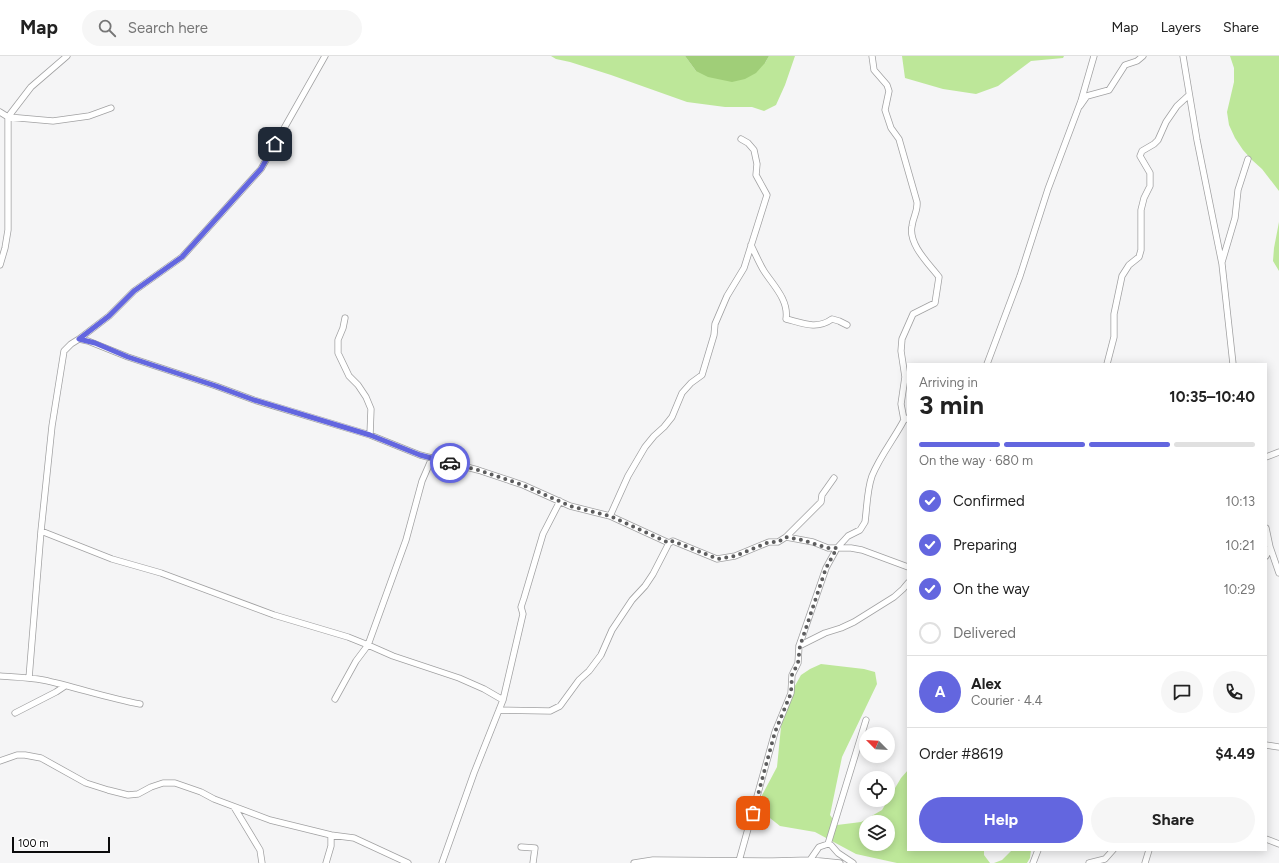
<!DOCTYPE html>
<meta charset="utf-8">
<style>
:root{--surface:#fff;--page:#f6f6f6;--text:#222;--muted:#767676;--line:#e0e0e0;--accent:#6366df}
body{margin:0;font-family:Figtree,sans-serif;background:var(--page);color:var(--text);height:100vh;display:flex;flex-direction:column;font-size:15px;white-space:nowrap}
*{box-sizing:border-box;margin:0}
p{font-size:13px;color:var(--muted)}
.icon{flex:none;width:22px;height:22px;fill:none;stroke:currentColor;stroke-width:2;stroke-linecap:round;stroke-linejoin:round}
.map{position:relative;flex:1;overflow:hidden}
.panel{position:absolute;left:907px;top:307px;width:360px;height:488px;display:flex;flex-direction:column;background:var(--surface);border-radius:0px;box-shadow:0 2px 10px #0003}
.panel>*{flex:none}
.needle{width:26px;rotate:294deg}
.controls{position:absolute;left:859px;top:671px;display:grid;gap:8px}
.controls a{display:grid;place-items:center;width:36px;height:36px;border-radius:50%;background:var(--surface);box-shadow:0 2px 10px #0003;font-size:20px}
.scale{position:absolute;left:12px;bottom:10px;width:98px;box-sizing:border-box;padding-left:4px;border:2px solid #0b0b0c;border-top:0;font-size:11px;line-height:14px;white-space:nowrap;color:#0b0b0c;-webkit-text-stroke:3px #fff;paint-order:stroke}
.pin{position:absolute;display:grid;place-items:center;width:34px;height:34px;color:#fff;margin:-17px;border-radius:8px;box-shadow:0 2px 6px #0006}
.courier{position:absolute;display:grid;place-items:center;width:40px;height:40px;margin:-20px;border:3px solid #6366df;border-radius:50%;background:#fff;color:#222;box-shadow:0 1px 5px #0007}
.summary em{font-style:normal;font-weight:700}
.summary div{display:flex;flex-direction:column-reverse}
.summary{display:flex;align-items:center;justify-content:space-between;height:68px;padding:0 12px}
h1{font-size:26px;font-weight:700;line-height:30px}
.bar{display:grid;grid-template-columns:repeat(4,1fr);gap:6px 4px;align-content:center;height:48px;padding:0 12px}
.bar i{height:5px;border-radius:3px;background:var(--line)}
.bar .current{background:var(--accent)}
.bar p{grid-column:span 4}
.line{display:flex;align-items:center;gap:10px;padding:0 12px;border-top:1px solid var(--line)}
.line div{flex:1}
.round{display:grid;place-items:center;flex:none;width:42px;height:42px;border-radius:21px;background:var(--page)}
ol{padding:0 12px;list-style:none}
li{display:flex;align-items:center;gap:12px;height:44px}
li p{margin-inline-start:auto}
li .icon{padding:4px;border-radius:50%;background:var(--accent);color:#fff;stroke-width:4}
li:last-child{color:var(--muted)}
li i{width:22px;height:22px;border:2px solid var(--line);border-radius:50%}
.action{display:flex;gap:8px;margin-top:auto;padding:8px 12px}
.action a{flex:1;height:46px;border-radius:24px;background:var(--accent);color:#fff;font-size:16px;font-weight:700;line-height:46px;text-align:center}
.action a+a{background:var(--page);color:var(--text)}
header{display:flex;align-items:center;gap:24px;box-sizing:border-box;height:56px;padding:0 20px;background:var(--surface);border-bottom:1px solid var(--line)}
header strong{font-size:19px}
nav{display:flex;gap:22px;margin-inline-start:auto;font-size:14px}
.search{width:280px;height:36px;background:var(--page);display:flex;align-items:center;gap:10px;box-sizing:border-box;padding:0 14px;border-radius:22px;color:var(--muted);font-size:15px}
.map>svg:first-child{display:block}
.green{fill:#bde799;fill-rule:evenodd}
.forest{fill:#a0ce78}
.lines{fill:none;stroke-linecap:round;stroke-linejoin:round}
.minor-casing{stroke:#a1a1a2;stroke-width:7}
.minor{stroke:#fff;stroke-width:5.5}
.done{stroke:#5d5d5e;stroke-width:4;stroke-dasharray:0 7.2}
.route{stroke:#6366df;stroke-width:5}
</style>
<header>
<strong>Map</strong>
<div class="search"><svg class="icon" aria-label="search" viewBox="0 0 24 24"><circle cx="10" cy="10" r="6"/><path d="M15 15l6 6"/></svg>Search here</div>
<nav><a>Map</a><a>Layers</a><a>Share</a></nav>
</header>
<div class="map">
<svg width="1279" height="807" viewBox="0 0 1279 807">
<rect width="100%" height="100%" fill="#f5f5f6"/>
<path class="green" d="M551 0H685L696 15 765 7 769 0H795L785 29 776 49 764 55 752 51H725L687 46 611 19 570 6 556 3Z
M902 0H1064L1063 2 1031 5 998 30 976 38 943 33 905 22Z
M1230 0H1279V135L1262 113 1252 104 1243 94 1235 82 1229 69 1227 56 1234 26V12Z
M1279 166V215L1273 205 1274 192Z
M821 608 864 613 875 616 877 628 842 701 830 759 837 769 861 766 882 754 901 722 908 714V794H984V799L990 807H897L856 798 815 776 780 770 761 755 760 743 777 711 783 651 801 619 810 613ZM866 766H888V788H866Z
M1012 794H1031L1030 802 1027 807H994L1002 804Z"/>
<path class="forest" d="M685 0H769L765 7 756 17 745 23 732 26 708 21 696 15Z"/>
<g class="lines">
<defs>
<path id="minor" d="M872 0 874 14 887 29 889 35 885 54 891 72 899 83 917 146C918 155 913 161 912 170 908 188 929 208 939 221L935 247 913 258 902 283 901 295 905 321 901 348 904 364
M1183 0 1197 84 1222 208 1233 308
M1080 50 1087 40 1109 34 1125 9 1137 5 1143 0
M0 56 8 61 53 65 89 60 111 52
M751 189C755 197 759 207 764 215 773 229 789 244 786 263 802 267 817 274 832 263L839 265 847 269
M1222 206 1235 162 1238 134 1248 103
M0 209 5 192 8 174V61L31 31 67 0
M345 262 343 272 338 284V297L349 320 358 329 366 341 371 353 370 379
M79 283 109 260 134 235 182 201 261 113 325 0
M987 308 1020 220 1048 133 1081 45 1094 0
M1107 308 1114 281V258L1122 220 1129 209 1139 201 1141 194V154L1144 142 1150 130V117L1140 100 1142 95 1154 88 1158 84 1166 66 1177 50 1189 39
M1266 401 1279 396
M610 460 628 420 645 391 654 380 664 371 672 361 682 337 691 327 702 319 714 279 715 268 727 240 744 212 767 139 756 119 757 108 754 94 748 87 741 83
M1266 472 1270 491 1266 500
M41 475 112 503 161 517 274 559 348 581 368 589 393 600 459 622 484 633 503 644
M786 481 813 486 828 492H851L862 494 908 511
M1270 491 1279 517
M799 590 825 577 841 572 854 566 894 541 903 533 908 527
M0 620C14 621 29 621 43 624 76 631 107 642 140 648
M29 622 41 475 52 370 64 295 71 288 79 283 88 285 128 301 216 330 254 344 370 379 420 399 478 414 523 429 570 450 610 460 669 487 673 485 717 503 735 500 769 486H778L786 481 821 446 822 439 834 422
M335 643 356 605 368 589 406 484 422 425 432 402
M499 654 550 655 560 650 579 624 589 615 601 599 612 574 632 544 645 530 653 518 669 487
M15 657 56 636 65 630
M1266 689 1279 691
M0 705 17 699H25L41 702 86 727 108 734 128 739 138 738 151 731 163 727H175L201 736 214 743 270 764 331 779
M234 751 260 794 262 807
M1266 783 1279 788
M828 788 866 664
M828 788 831 789 838 797 853 807
M521 791 535 792 533 807
M810 804 819 791 828 788
M739 805 775 676 791 637 792 619 798 607 799 590 826 512 837 492 848 480 860 474 865 466C867 451 867 434 872 420 880 400 894 383 904 364L908 362
M326 807 331 790V779L354 782 408 807
M442 807 474 717 503 644 523 558 521 551 524 542 543 478 560 445
M634 807 653 804 773 805 810 804 840 807
M1033 807 1038 794
M1089 807 1105 803 1113 794
M1145 807 1149 794"/>
</defs>
<use href="#minor" class="minor-casing"/>
<use href="#minor" class="minor"/>
</g>
<g class="lines">
<path class="done" d="M450 407 478 414 523 429 570 450 610 460 669 487 673 485 718 503 735 500 769 486H778L786 481 802 484 828 492H837L826 512 800 590 798 607 792 619 791 637 775 676 753 757"/>
<path class="route" d="M275 88 261 113 182 201 134 235 109 260 79 283 95 287 128 301 216 330 254 344 370 379 420 399 450 407"/>
</g>
</svg>
<div class="controls">
<a><svg class="needle" viewBox="-14 -14 28 28"><path d="M0-13l5 13h-10z" fill="#e53935"/><path d="M0 13l5-13h-10z" fill="#767676"/></svg></a>
<a><svg class="icon" aria-label="locate" viewBox="0 0 24 24"><circle cx="12" cy="12" r="6"/><path d="M12 2v4M12 18v4M2 12h4M18 12h4"/></svg></a>
<a><svg class="icon" aria-label="layers" viewBox="0 0 24 24"><path d="M12 4l9 5-9 5-9-5zM3 14l9 5 9-5"/></svg></a>
</div>
<div class="scale">100 m</div>
<div class="pin" style="left:753px;top:757px;background:#ea580c"><svg class="icon" aria-label="bag" viewBox="0 0 24 24"><path d="M5 8h14l-1 12H6zM9 8a3 3 0 0 1 6 0"/></svg></div>
<div class="pin" style="left:275px;top:88px;background:#1f2937"><svg class="icon" aria-label="home" viewBox="0 0 24 24"><path d="M3 11l9-7 9 7M6 9v11h12V9"/></svg></div>
<div class="courier" style="left:450px;top:407px"><svg class="icon" aria-label="car" viewBox="0 0 24 24"><path d="M5 17H2v-5l4-1 3-4h7l3 4 3 1v5h-3M9 17h6M6 11h13"/><circle cx="7" cy="17" r="2"/><circle cx="17" cy="17" r="2"/></svg></div>
<section class="panel">
<div class="summary"><div><h1>3 min</h1><p>Arriving in</p></div><em>10:35–10:40</em></div>
<div class="bar"><i class="current"></i><i class="current"></i><i class="current"></i><i></i><p>On the way · 680 m</p></div>
<ol>
<li><svg class="icon" aria-label="check" viewBox="0 0 24 24"><path d="M5 12l5 5 9-10"/></svg>Confirmed<p>10:13</p></li>
<li><svg class="icon" aria-label="check" viewBox="0 0 24 24"><path d="M5 12l5 5 9-10"/></svg>Preparing<p>10:21</p></li>
<li><svg class="icon" aria-label="check" viewBox="0 0 24 24"><path d="M5 12l5 5 9-10"/></svg>On the way<p>10:29</p></li>
<li><i></i>Delivered</li>
</ol>
<div class="line" style="height:72px"><b class="round" style="background:var(--accent);color:#fff">A</b><div><b>Alex</b><p>Courier · 4.4</p></div><a class="round"><svg class="icon" aria-label="chat" viewBox="0 0 24 24"><path d="M4 5h16v11H9l-5 4z"/></svg></a><a class="round"><svg class="icon" aria-label="phone" viewBox="0 0 24 24"><path d="M5 4h4l2 5-3 2q2 4 5 5l2-3 5 2v4C11 20 4 13 5 4z"/></svg></a></div>
<div class="line" style="height:52px"><div>Order #8619</div><b>$4.49</b></div>
<div class="action"><a>Help</a><a>Share</a></div>
</section>
</div>
